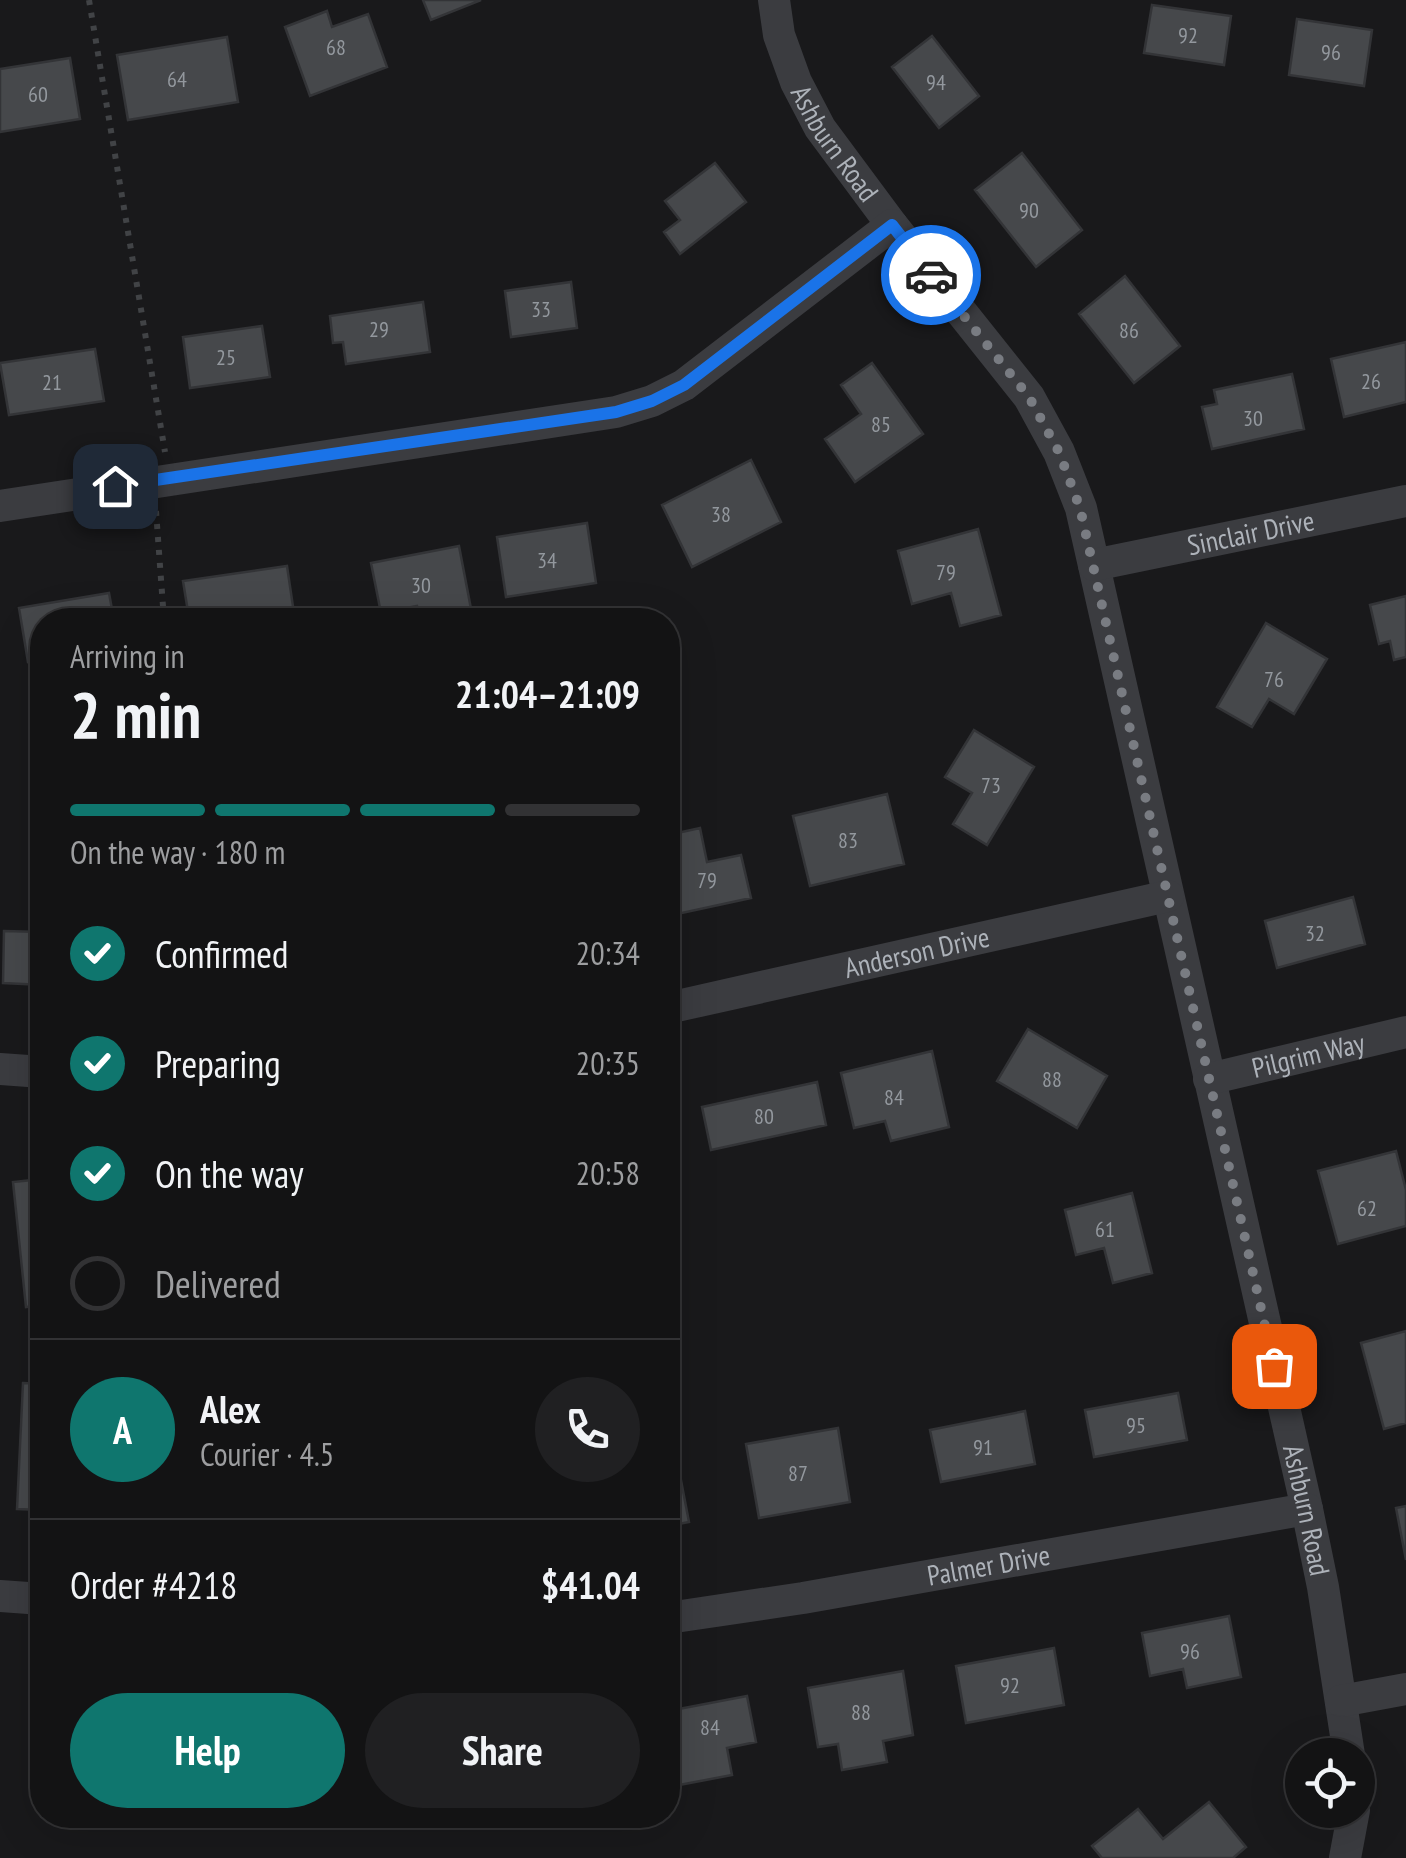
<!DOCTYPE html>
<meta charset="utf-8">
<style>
:root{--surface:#131314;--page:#202022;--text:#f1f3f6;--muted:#9d9ea0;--line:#323234;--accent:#0f766e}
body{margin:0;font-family:"PT Sans Narrow",sans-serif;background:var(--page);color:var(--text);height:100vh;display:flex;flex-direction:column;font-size:38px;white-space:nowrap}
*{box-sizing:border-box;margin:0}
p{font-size:32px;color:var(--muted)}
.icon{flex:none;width:55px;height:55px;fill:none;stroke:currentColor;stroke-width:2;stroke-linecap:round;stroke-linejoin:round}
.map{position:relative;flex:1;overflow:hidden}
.side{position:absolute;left:30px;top:608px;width:650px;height:1220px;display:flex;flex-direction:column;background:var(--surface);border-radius:40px;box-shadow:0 10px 40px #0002,0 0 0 2px var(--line)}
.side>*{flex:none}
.controls{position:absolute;left:1285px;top:1738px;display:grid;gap:20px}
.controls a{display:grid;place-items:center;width:90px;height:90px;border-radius:50%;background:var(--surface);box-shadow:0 10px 40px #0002,0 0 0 2px var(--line);font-size:50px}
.pin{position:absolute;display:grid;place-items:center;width:85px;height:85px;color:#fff;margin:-42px;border-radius:20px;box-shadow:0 5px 15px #0006}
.courier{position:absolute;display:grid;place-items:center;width:100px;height:100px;margin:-50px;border:8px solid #1a73e8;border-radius:50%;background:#fff;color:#222;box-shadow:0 2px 12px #0007}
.head em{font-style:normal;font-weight:700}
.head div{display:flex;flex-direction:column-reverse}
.head{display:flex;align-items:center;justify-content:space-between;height:170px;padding:0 40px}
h1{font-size:65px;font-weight:700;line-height:75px}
.bar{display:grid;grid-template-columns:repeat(4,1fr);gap:15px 10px;align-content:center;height:120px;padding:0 40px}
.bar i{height:12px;border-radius:8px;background:var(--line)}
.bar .current{background:var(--accent)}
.bar p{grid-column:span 4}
.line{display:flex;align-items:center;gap:25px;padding:0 40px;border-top:2px solid var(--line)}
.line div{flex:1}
.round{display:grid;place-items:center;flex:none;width:105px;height:105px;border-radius:52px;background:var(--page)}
ol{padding:0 40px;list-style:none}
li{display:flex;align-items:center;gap:30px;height:110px}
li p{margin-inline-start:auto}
li .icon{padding:10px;border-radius:50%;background:var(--accent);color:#fff;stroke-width:4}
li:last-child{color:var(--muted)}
li i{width:55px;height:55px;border:5px solid var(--line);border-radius:50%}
.action{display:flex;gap:20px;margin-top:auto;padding:20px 40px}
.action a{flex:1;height:115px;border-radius:60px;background:var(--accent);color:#fff;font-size:40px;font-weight:700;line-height:115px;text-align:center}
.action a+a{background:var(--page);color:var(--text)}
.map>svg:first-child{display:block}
.building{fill:#46484b;stroke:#333437;stroke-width:2.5}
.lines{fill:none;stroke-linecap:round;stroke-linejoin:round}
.path{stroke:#414346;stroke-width:6;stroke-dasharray:5 8;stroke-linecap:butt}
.minor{stroke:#3b3c40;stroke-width:32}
.done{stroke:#797c82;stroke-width:10;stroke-dasharray:0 18}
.route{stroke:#1a73e8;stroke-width:12}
.labels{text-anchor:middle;stroke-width:8;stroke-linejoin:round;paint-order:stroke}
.number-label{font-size:22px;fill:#93989e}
.street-label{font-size:28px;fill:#adb2b9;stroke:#141416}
</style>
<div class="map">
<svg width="1406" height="1858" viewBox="0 0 1406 1858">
<rect width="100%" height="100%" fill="#19191b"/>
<path class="building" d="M423 0H481L431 20Z
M1152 5 1231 16 1224 65 1144 53Z
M327 11 332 27 368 14 387 67 310 96 285 27Z
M1297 19 1372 30 1364 86 1289 75Z
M932 36 979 96 939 128 892 67Z
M227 37 238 102 128 120 117 55Z
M70 58 80 119 0 132V69Z
M1022 153 1082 230 1036 267 975 190Z
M715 163 746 202 680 254 664 232 680 220 665 201Z
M1125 276 1180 346 1134 383 1079 314Z
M571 282 577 328 511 337 505 291Z
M423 302 430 352 346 364 343 342 333 343 330 316Z
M262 326 270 377 190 388 183 337Z
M1406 342V402L1344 417 1331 359Z
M95 349 104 401 9 415 0 363Z
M872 363 923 434 855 482 825 439 861 414 841 385Z
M1292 374 1304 429 1212 449 1202 407 1217 404 1214 390Z
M751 460 781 522 692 567 662 505Z
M587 523 596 583 506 597 497 537Z
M978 529 1001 615 960 626 951 593 912 604 898 551Z
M459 546 472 614 420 620 417 606 381 613 371 563Z
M287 566 295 620H211L210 609 188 612 183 581Z
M109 593 114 620H42V660L28 662 19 608Z
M1406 596V657L1394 660 1390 641 1379 644 1370 605Z
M1266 623 1327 659 1294 714 1269 699 1252 727 1217 707Z
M974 730 1034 767 987 845 953 824 972 793 945 777Z
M887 794 904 864 810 886 793 816Z
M700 828 707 862 741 855 751 898 668 916V835Z
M1353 897 1365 944 1277 968 1265 921Z
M4 931 42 932V985L3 983Z
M1028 1029 1107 1076 1077 1128 997 1081Z
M932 1051 949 1127 891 1141 885 1121 854 1128 841 1073Z
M817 1082 826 1125 711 1150 702 1107Z
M1396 1151 1406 1190V1226L1338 1244 1318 1171Z
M42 1179V1305L26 1307 13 1182Z
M1132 1193 1152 1273 1113 1283 1104 1248 1076 1255 1065 1210Z
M1406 1331V1423L1384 1429 1361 1343Z
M23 1383 42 1384V1510L17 1509Z
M1178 1393 1187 1440 1094 1457 1085 1410Z
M1025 1411 1035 1464 941 1482 930 1430Z
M838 1428 850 1502 759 1518 746 1444Z
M674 1444 689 1522 668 1526V1446Z
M1406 1506V1560L1396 1508Z
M1229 1616 1241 1677 1187 1688 1183 1669 1150 1676 1142 1633Z
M1054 1648 1064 1705 966 1723 956 1666Z
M903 1671 913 1735 883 1741 887 1762 842 1770 838 1744 818 1747 808 1688Z
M35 1687H42V1756L31 1755Z
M747 1696 756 1742 727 1748 732 1775 674 1786 668 1749V1711Z
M1209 1802 1246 1847 1233 1858H1102L1092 1846 1138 1809 1163 1839Z"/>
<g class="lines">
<path class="path" d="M89 0 165 452
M156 511 164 620"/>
<g class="minor">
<path id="s1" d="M774 0 779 35 796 82 820 128 892 225 1029 397 1059 452 1081 508 1307 1509 1323 1587 1349 1755"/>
<path d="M0 506 616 412 652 401 684 385 892 225"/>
<path id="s2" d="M1094 565 1406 501"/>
<path id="s3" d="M668 1008 1168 896"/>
<path d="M0 1069 42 1072"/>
<path id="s4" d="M1209 1079 1406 1032"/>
<path d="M0 1596 42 1599"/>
<path id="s5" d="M668 1618 803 1598 1307 1509"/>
<path d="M1341 1701 1406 1689"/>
<path d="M1345 1858 1354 1810"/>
</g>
</g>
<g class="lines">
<path class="done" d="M931 275 1029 397 1059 452 1080 508 1274 1366"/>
<path class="route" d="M115 486 616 412 652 401 684 385 892 225 931 275"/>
</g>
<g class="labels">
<g class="number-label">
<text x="1188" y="43">92</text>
<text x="336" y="55">68</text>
<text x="1331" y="60">96</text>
<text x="177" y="87">64</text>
<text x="936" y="90">94</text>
<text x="38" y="102">60</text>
<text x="1029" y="218">90</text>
<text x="541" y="317">33</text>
<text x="379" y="337">29</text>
<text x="1129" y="338">86</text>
<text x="226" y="365">25</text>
<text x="1371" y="389">26</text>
<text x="52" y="390">21</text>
<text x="1253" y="426">30</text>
<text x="881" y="432">85</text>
<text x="721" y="522">38</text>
<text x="547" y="568">34</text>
<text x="946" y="580">79</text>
<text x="421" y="593">30</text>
<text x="1274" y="687">76</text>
<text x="991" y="793">73</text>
<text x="848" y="848">83</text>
<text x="707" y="888">79</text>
<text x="1315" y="941">32</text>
<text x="1052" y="1087">88</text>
<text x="894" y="1105">84</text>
<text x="764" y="1124">80</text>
<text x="1367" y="1216">62</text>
<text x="1105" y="1237">61</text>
<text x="1136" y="1433">95</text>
<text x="983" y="1455">91</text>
<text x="798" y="1481">87</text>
<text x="1190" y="1659">96</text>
<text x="1010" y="1693">92</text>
<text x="861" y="1720">88</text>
<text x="710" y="1735">84</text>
</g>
<g class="street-label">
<text dy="10" stroke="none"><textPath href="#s1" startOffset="158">Ashburn Road</textPath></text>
<text dy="10" stroke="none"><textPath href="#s2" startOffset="160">Sinclair Drive</textPath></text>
<text dy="10" stroke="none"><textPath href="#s3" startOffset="255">Anderson Drive</textPath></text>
<text dy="10" stroke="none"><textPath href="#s4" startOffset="102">Pilgrim Way</textPath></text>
<text dy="10" stroke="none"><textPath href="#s1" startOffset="1628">Ashburn Road</textPath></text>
<text dy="10" stroke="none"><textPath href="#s5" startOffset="325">Palmer Drive</textPath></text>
</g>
</g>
</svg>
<div class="controls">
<a><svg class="icon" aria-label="locate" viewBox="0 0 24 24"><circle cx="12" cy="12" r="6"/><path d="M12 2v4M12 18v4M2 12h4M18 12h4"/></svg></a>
</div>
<div class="pin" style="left:1274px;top:1366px;background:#ea580c"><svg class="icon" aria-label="bag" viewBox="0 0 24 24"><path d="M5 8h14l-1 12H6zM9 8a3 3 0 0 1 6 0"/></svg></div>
<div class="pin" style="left:115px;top:486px;background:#1f2937"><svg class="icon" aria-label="home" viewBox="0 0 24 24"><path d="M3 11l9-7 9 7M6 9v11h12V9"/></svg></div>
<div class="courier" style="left:931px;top:275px"><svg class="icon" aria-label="car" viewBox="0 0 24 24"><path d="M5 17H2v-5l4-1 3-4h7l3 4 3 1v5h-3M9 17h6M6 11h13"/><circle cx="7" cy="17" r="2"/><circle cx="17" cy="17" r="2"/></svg></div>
<section class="side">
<div class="head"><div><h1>2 min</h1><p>Arriving in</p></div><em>21:04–21:09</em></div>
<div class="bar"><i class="current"></i><i class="current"></i><i class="current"></i><i></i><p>On the way · 180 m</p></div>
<ol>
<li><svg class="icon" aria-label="check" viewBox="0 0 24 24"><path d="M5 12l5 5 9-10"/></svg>Confirmed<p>20:34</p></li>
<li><svg class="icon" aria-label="check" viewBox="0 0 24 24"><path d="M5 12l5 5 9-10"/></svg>Preparing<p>20:35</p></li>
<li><svg class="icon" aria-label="check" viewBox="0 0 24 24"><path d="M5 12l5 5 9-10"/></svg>On the way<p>20:58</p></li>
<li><i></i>Delivered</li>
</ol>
<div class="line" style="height:180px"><b class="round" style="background:var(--accent);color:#fff">A</b><div><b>Alex</b><p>Courier · 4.5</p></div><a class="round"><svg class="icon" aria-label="phone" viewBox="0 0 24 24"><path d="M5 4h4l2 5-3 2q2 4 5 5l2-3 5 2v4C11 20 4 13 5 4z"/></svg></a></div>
<div class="line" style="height:130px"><div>Order #4218</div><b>$41.04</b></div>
<div class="action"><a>Help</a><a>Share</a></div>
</section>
</div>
